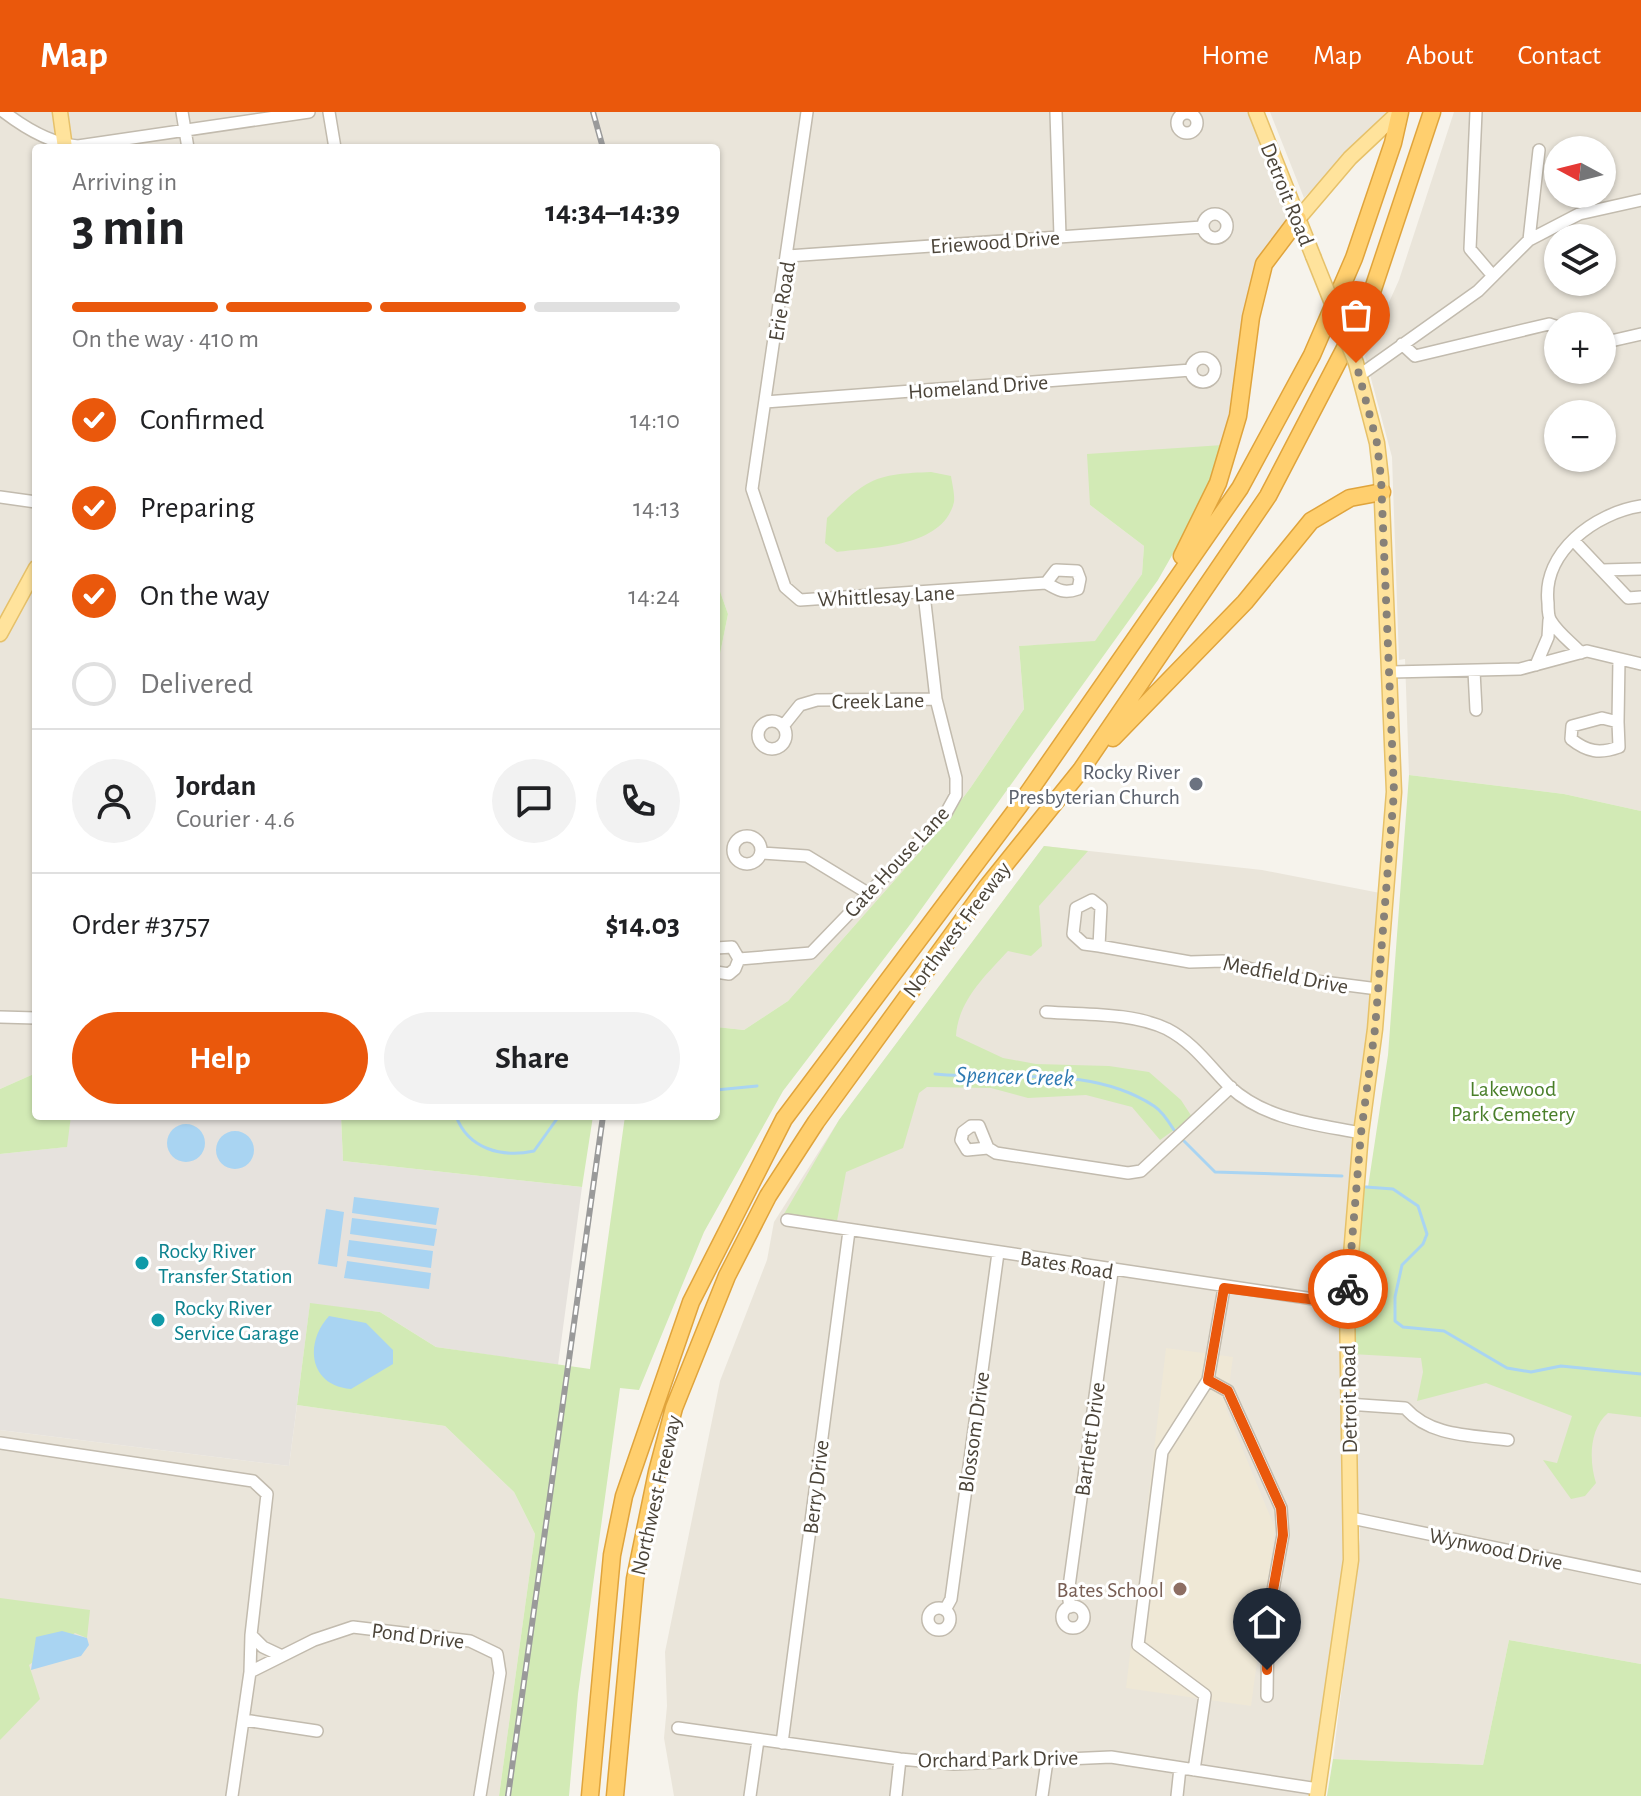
<!DOCTYPE html>
<meta charset="utf-8">
<style>
:root{--surface:#fff;--page:#f2f2f2;--text:#202124;--muted:#757577;--line:#e0e0e0;--accent:#ea580c}
body{margin:0;font-family:"Alegreya Sans",sans-serif;background:var(--page);color:var(--text);height:100vh;display:flex;flex-direction:column;font-size:30px;white-space:nowrap}
*{box-sizing:border-box;margin:0}
p{font-size:26px;color:var(--muted)}
.icon{flex:none;width:44px;height:44px;fill:none;stroke:currentColor;stroke-width:2;stroke-linecap:round;stroke-linejoin:round}
.map{position:relative;flex:1;overflow:hidden}
.panel{position:absolute;left:32px;top:32px;width:688px;height:976px;display:flex;flex-direction:column;background:var(--surface);border-radius:8px;box-shadow:0 2px 6px #0004}
.panel>*{flex:none}
.needle{width:52px;rotate:277deg}
.fabs{position:absolute;left:1544px;top:24px;display:grid;gap:16px}
.fabs a{display:grid;place-items:center;width:72px;height:72px;border-radius:50%;background:var(--surface);box-shadow:0 2px 6px #0004;font-size:40px}
.pin{position:absolute;display:grid;place-items:center;width:68px;height:68px;color:#fff;margin:-82px -34px;border-radius:50% 50% 50% 0;rotate:-45deg;box-shadow:0 0 8px #0007}
.pin .icon{rotate:45deg}
.courier{position:absolute;display:grid;place-items:center;width:80px;height:80px;margin:-40px;border:6px solid #ea580c;border-radius:50%;background:#fff;color:#222;box-shadow:0 2px 10px #0007}
.summary em{font-style:normal;font-weight:600}
.summary div{display:flex;flex-direction:column-reverse}
.summary{display:flex;align-items:center;justify-content:space-between;height:136px;padding:0 40px}
h1{font-size:52px;font-weight:600;line-height:60px}
.bar{display:grid;grid-template-columns:repeat(4,1fr);gap:12px 8px;align-content:center;height:96px;padding:0 40px}
.bar i{height:10px;border-radius:6px;background:var(--line)}
.bar .active{background:var(--accent)}
.bar p{grid-column:span 4}
.line{display:flex;align-items:center;gap:20px;padding:0 40px;border-top:2px solid var(--line)}
.line div{flex:1}
.round{display:grid;place-items:center;flex:none;width:84px;height:84px;border-radius:42px;background:var(--page)}
ol{padding:0 40px;list-style:none}
li{display:flex;align-items:center;gap:24px;height:88px}
li p{margin-inline-start:auto}
li .icon{padding:8px;border-radius:50%;background:var(--accent);color:#fff;stroke-width:4}
li:last-child{color:var(--muted)}
li i{width:44px;height:44px;border:4px solid var(--line);border-radius:50%}
.primary-button{display:flex;gap:16px;margin-top:auto;padding:16px 40px}
.primary-button a{flex:1;height:92px;border-radius:48px;background:var(--accent);color:#fff;font-size:32px;font-weight:600;line-height:92px;text-align:center}
.primary-button a+a{background:var(--page);color:var(--text)}
header{display:flex;align-items:center;gap:48px;box-sizing:border-box;height:112px;padding:0 40px;background:var(--accent);color:#fff}
header strong{font-size:38px}
nav{display:flex;gap:44px;margin-inline-start:auto;font-size:28px}
.map>svg:first-child{display:block}
.residential{fill:#eae5da;fill-rule:evenodd}
.industrial{fill:#e6e2dd}
.education{fill:#efe8d6}
.green{fill:#d2eab5}
.water{fill:#a9d4f2}
.lines{fill:none;stroke-linecap:round;stroke-linejoin:round}
.stream{stroke:#a9d4f2;stroke-width:3}
.minor-casing{stroke:#c2bbae;stroke-width:14}
.major-casing{stroke:#e6c16a;stroke-width:17}
.highway-casing{stroke:#e0a43c;stroke-width:19}
.minor{stroke:#fff;stroke-width:11}
.major{stroke:#ffe39c;stroke-width:14}
.highway{stroke:#ffcf6e;stroke-width:16}
.rail-casing{stroke:#9a9a9a;stroke-width:6}
.rail{stroke:#fff;stroke-width:3;stroke-dasharray:9;stroke-linecap:butt}
.major-bridge-casing{stroke:#e6c16a;stroke-width:17;stroke-linecap:butt}
.major-bridge{stroke:#ffe39c;stroke-width:14}
.done{stroke:#878178;stroke-width:8;stroke-dasharray:0 14.4}
.route{stroke:#ea580c;stroke-width:10}
.worship-dot{fill:#6b7280;stroke:#fff;stroke-width:3}
.culture-dot{fill:#0f9aa8;stroke:#fff;stroke-width:3}
.education-dot{fill:#8d6e63;stroke:#fff;stroke-width:3}
.labels{text-anchor:middle;stroke-width:6;stroke-linejoin:round;paint-order:stroke}
.street-label{font-size:22px;fill:#4b4439;stroke:#fff}
.worship-label{font-size:22px;fill:#5b616d;stroke:#fff;text-anchor:end}
.park-label{font-size:22px;fill:#4a7f2a;stroke:#fff}
.culture-label{font-size:22px;fill:#0d838f;stroke:#fff;text-anchor:start}
.education-label{font-size:22px;fill:#785e54;stroke:#fff;text-anchor:end}
.water-label{font-size:24px;font-style:italic;fill:#2e7ab2;stroke:#fff}
</style>
<header>
<strong>Map</strong>
<nav><a>Home</a><a>Map</a><a>About</a><a>Contact</a></nav>
</header>
<div class="map">
<svg width="1641" height="1684" viewBox="0 0 1641 1684">
<rect width="100%" height="100%" fill="#f6f3ec"/>
<path class="residential" d="M0 0H1252L1292 104 1249 190 1223 333 1090 393 1144 434 1142 462 1095 530 1019 534 1024 597 971 675 939 718 788 889 744 918 716 915V562L728 502 716 468V36H36V961L0 977Z
M1270 0H1387L1304 86Z
M1454 0H1641V699L1564 682 1409 663 1405 547 1399 548 1392 345 1365 244 1399 168ZM1558 38H1602V82H1558ZM1558 126H1602V170H1558ZM1558 214H1602V258H1558ZM1558 302H1602V346H1558Z
M1044 734 1262 758 1380 781 1371 895 1340 1182 1345 1453 1313 1684H674L664 1626 667 1594 665 1540 720 1269 767 1148 774 1110 839 1008Z
M1362 1073 1393 1077 1641 1262V1552L1509 1528 1483 1653 1333 1647 1360 1426 1352 1236Z
M297 1293 445 1314 514 1380 535 1422 499 1684H0V1318L289 1354Z"/>
<path class="industrial" d="M71 1004H341L343 1049 582 1075 558 1253 436 1235 380 1200 310 1192 289 1354 0 1318V1042L66 1035Z"/>
<path class="education" d="M1166 1236 1233 1245 1226 1297 1275 1416 1251 1594 1126 1576Z"/>
<path class="green" d="M1223 333 1200 394 1158 468 912 810 783 979 704 1120 639 1278 620 1276 578 1582 569 1684H499L535 1422 514 1380 445 1314 297 1293 310 1191 380 1200 436 1235 590 1257 625 1004H716V915L744 918 788 889 939 718 971 675 1024 597 1019 534 1095 529 1142 462 1144 434 1090 393 1087 342Z
M931 360 951 364C952 371 955 383 954 390 943 436 873 435 837 440L825 431 827 406C867 367 874 362 931 360Z
M716 468 728 502 716 562Z
M1409 663 1564 682 1641 699V1305L1608 1301C1589 1317 1589 1349 1596 1371L1585 1384 1571 1387 1543 1348 1557 1351 1572 1304 1486 1271 1417 1289 1423 1260 1421 1246 1352 1242 1362 1073 1368 1075 1388 943Z
M1044 734 1088 739 1039 794 1042 834 1031 844 1008 839C985 864 958 889 956 924L1003 946 1036 952 1109 954 1149 960 1181 988 1192 1005 1160 1028 1132 995 1086 983 1028 986 991 976 927 975 919 981 903 1036 846 1060 837 1109 784 1102 839 1008Z
M36 961V1004H71L67 1035 0 1042V977Z
M341 1004H593L582 1075 343 1049Z
M0 1486 90 1498 87 1526 75 1521 29 1553 40 1587 0 1628Z
M1509 1528 1641 1552V1684H1327L1333 1647 1483 1653Z"/>
<path class="water" d="M167 1031a19 19 0 1 1 38 0a19 19 0 1 1-38 0Z
M216 1038a19 19 0 1 1 38 0a19 19 0 1 1-38 0Z
M354 1085 439 1096 436 1113 352 1101Z
M326 1097 344 1100 337 1155 318 1152Z
M352 1106 437 1117 434 1134 350 1122Z
M349 1128 433 1139 431 1156 347 1144Z
M347 1149 431 1161 429 1177 344 1166Z
M329 1204 366 1211 393 1238V1252L351 1277C309 1274 304 1231 329 1204Z
M62 1519 87 1526 89 1533 81 1544 31 1558 36 1525Z"/>
<g class="lines">
<path class="stream" d="M935 962C1008 969 1089 952 1154 994 1162 999 1169 1010 1174 1018
M716 978 757 974
M456 1004C468 1037 502 1046 534 1039L559 1004
M1184 1029 1215 1060 1342 1064
M1366 1075 1393 1077 1418 1094 1427 1122 1423 1132 1402 1153 1395 1185V1209L1403 1215 1444 1219 1507 1256 1531 1260 1561 1254 1641 1262"/>
<defs>
<path id="minor" d="M4 0C25 16 51 32 78 34L309 0
M182 0 188 36
M329 0 335 36
M807 0 752 377 785 475 800 488 1046 471C1058 478 1064 482 1078 477L1080 467 1077 459 1056 458 1046 471
M1056 0 1060 124
M1476 0 1470 137 1493 164
M1177 11a10 10 0 1 1 20 0a10 10 0 1 1-20 0Z
M1203 114a12 12 0 1 1 24 0a12 12 0 1 1-24 0Z
M1529 128 1539 38
M788 144 1202 115
M1602 231 1641 222
M1402 232 1415 244 1549 212 1558 215
M1191 258a12 12 0 1 1 24 0a12 12 0 1 1-24 0Z
M1360 263 1478 179 1529 128 1579 102 1641 88
M765 290 1191 258
M0 385 36 390
M1575 430 1628 486 1641 485
M1602 458 1641 457
M1581 541C1572 531 1558 521 1551 509 1548 505 1548 497 1548 491 1542 440 1595 401 1641 394
M1536 553 1548 525 1549 508
M1474 559 1476 598
M1391 560 1520 557 1587 539 1641 552
M758 623a14 14 0 1 1 28 0a14 14 0 1 1-28 0Z
M1618 610 1619 635C1600 642 1587 640 1571 627L1572 614 1602 606 1618 610 1619 547
M784 613 800 593 817 588 936 587
M733 738a14 14 0 1 1 28 0a14 14 0 1 1-28 0Z
M761 741 807 744 866 780
M1099 834 1084 832 1073 822 1076 796 1092 788 1101 795 1099 834 1190 850 1223 849 1276 864 1378 877
M716 836 732 835 739 847 735 857 729 862 716 860
M739 847 811 841 946 701 956 683V666L936 587 924 482
M1046 900C1085 903 1131 900 1167 917 1194 931 1209 954 1230 975 1266 1008 1315 1012 1361 1021
M0 905 36 906
M988 1036 967 1038 961 1028 963 1020 971 1014H979L988 1036 996 1041 1128 1061 1141 1059 1231 975
M787 1108 1347 1192
M1208 1268 1228 1279 1281 1396 1283 1423 1268 1506 1267 1584
M1347 1292 1405 1296C1431 1325 1471 1323 1508 1328
M0 1331 253 1369 267 1382 251 1523 263 1535 282 1544
M1351 1406 1641 1466
M1062 1505a11 11 0 1 1 22 0a11 11 0 1 1-22 0Z
M1070 1495 1068 1482 1112 1160
M928 1507a11 11 0 1 1 22 0a11 11 0 1 1-22 0Z
M945 1498 951 1487 998 1141
M250 1560 251 1523
M244 1608 317 1619
M678 1616 900 1647 954 1652 1111 1645 1318 1677
M782 1631 849 1119
M1194 1658 1205 1583 1138 1533 1162 1340 1208 1268 1224 1176
M232 1684 250 1560 314 1528 353 1515 470 1529 497 1542 500 1561 480 1684
M750 1684 758 1628
M896 1684 900 1647
M1042 1684 1047 1649
M1177 1684 1180 1656"/>
<path id="major" d="M60 0 65 36
M1256 0 1313 144
M1298 107 1350 46 1399 0
M0 522 36 456
M1317 1684 1351 1448 1347 1192 1361 1021 1375 917 1394 680 1381 366 1377 331 1356 251"/>
<path id="highway" d="M1182 444 1218 371 1238 304 1251 205 1264 152 1298 107
M1113 626 1245 490 1311 409 1350 386 1382 380
M590 1684 612 1443 624 1384 691 1190 784 1007 1019 694 1240 376 1312 243 1354 146 1393 31 1400 0
M615 1684 635 1467 657 1360 674 1296 727 1164 768 1084 816 1010 986 776 1081 658 1268 384 1368 192 1432 0"/>
</defs>
<use href="#minor" class="minor-casing"/>
<use href="#major" class="major-casing"/>
<use href="#highway" class="highway-casing"/>
<use href="#minor" class="minor"/>
<use href="#major" class="major"/>
<use href="#highway" class="highway"/>
<defs>
<path id="rail" d="M593 0 603 36
M508 1684 603 1004"/>
</defs>
<use href="#rail" class="rail-casing"/>
<use href="#rail" class="rail"/>
<defs>
<path id="major-bridge" d="M1313 144 1356 251"/>
</defs>
<use href="#major-bridge" class="major-bridge-casing"/>
<use href="#major-bridge" class="major-bridge"/>
</g>
<g class="lines">
<path class="done" d="M1348 1177 1361 1021 1375 917 1394 680 1381 366 1377 331 1356 251"/>
<path class="route" d="M1267 1558 1268 1506 1283 1423 1281 1396 1228 1279 1208 1268 1224 1176 1347 1192 1348 1177"/>
</g>
<circle class="worship-dot" cx="1196" cy="672" r="8"/>
<g class="culture-dot">
<circle cx="142" cy="1151" r="8"/>
<circle cx="158" cy="1208" r="8"/>
</g>
<circle class="education-dot" cx="1180" cy="1477" r="8"/>
<g class="labels">
<g class="street-label">
<text transform="translate(1288 82) rotate(68)" y="8">Detroit Road</text>
<text transform="translate(995 129) rotate(-4)" y="8">Eriewood Drive</text>
<text transform="translate(781 189) rotate(-81)" y="8">Erie Road</text>
<text transform="translate(978 274) rotate(-4)" y="8">Homeland Drive</text>
<text transform="translate(886 483) rotate(-3)" y="8">Whittlesay Lane</text>
<text transform="translate(878 588) rotate(-1)" y="8">Creek Lane</text>
<text transform="translate(896 749) rotate(-47)" y="8">Gate House Lane</text>
<text transform="translate(956 817) rotate(-53)" y="8">Northwest Freeway</text>
<text transform="translate(1286 862) rotate(11)" y="8">Medfield Drive</text>
<text transform="translate(1067 1152) rotate(9)" y="8">Bates Road</text>
<text transform="translate(1348 1287) rotate(-91)" y="8">Detroit Road</text>
<text transform="translate(973 1320) rotate(-82)" y="8">Blossom Drive</text>
<text transform="translate(1089 1327) rotate(-82)" y="8">Bartlett Drive</text>
<text transform="translate(815 1375) rotate(-83)" y="8">Berry Drive</text>
<text transform="translate(655 1383) rotate(-77)" y="8">Northwest Freeway</text>
<text transform="translate(1496 1436) rotate(12)" y="8">Wynwood Drive</text>
<text transform="translate(418 1523) rotate(7)" y="8">Pond Drive</text>
<text transform="translate(998 1646) rotate(-1)" y="8">Orchard Park Drive</text>
</g>
<g class="worship-label">
<text x="1180" y="667">Rocky River<tspan x="1180" dy="25">Presbyterian Church</tspan></text>
</g>
<g class="park-label">
<text x="1513" y="984">Lakewood<tspan x="1513" dy="25">Park Cemetery</tspan></text>
</g>
<g class="culture-label">
<text x="158" y="1146">Rocky River<tspan x="158" dy="25">Transfer Station</tspan></text>
<text x="174" y="1203">Rocky River<tspan x="174" dy="25">Service Garage</tspan></text>
</g>
<g class="education-label">
<text x="1164" y="1485">Bates School</text>
</g>
<g class="water-label">
<text transform="translate(1015 964) rotate(2)" y="8">Spencer Creek</text>
</g>
</g>
</svg>
<div class="fabs">
<a><svg class="needle" viewBox="-14 -14 28 28"><path d="M0-13l5 13h-10z" fill="#e53935"/><path d="M0 13l5-13h-10z" fill="#757577"/></svg></a>
<a><svg class="icon" aria-label="layers" viewBox="0 0 24 24"><path d="M12 4l9 5-9 5-9-5zM3 14l9 5 9-5"/></svg></a>
<a>+</a>
<a>−</a>
</div>
<div class="pin" style="left:1356px;top:251px;background:#ea580c"><svg class="icon" aria-label="bag" viewBox="0 0 24 24"><path d="M5 8h14l-1 12H6zM9 8a3 3 0 0 1 6 0"/></svg></div>
<div class="pin" style="left:1267px;top:1558px;background:#1f2937"><svg class="icon" aria-label="home" viewBox="0 0 24 24"><path d="M3 11l9-7 9 7M6 9v11h12V9"/></svg></div>
<div class="courier" style="left:1348px;top:1177px"><svg class="icon" aria-label="bike" viewBox="0 0 24 24"><circle cx="6" cy="16" r="4"/><circle cx="18" cy="16" r="4"/><path d="M6 16l4-8h5l3 8M10 8l3 8H6M13 5h3"/></svg></div>
<section class="panel">
<div class="summary"><div><h1>3 min</h1><p>Arriving in</p></div><em>14:34–14:39</em></div>
<div class="bar"><i class="active"></i><i class="active"></i><i class="active"></i><i></i><p>On the way · 410 m</p></div>
<ol>
<li><svg class="icon" aria-label="check" viewBox="0 0 24 24"><path d="M5 12l5 5 9-10"/></svg>Confirmed<p>14:10</p></li>
<li><svg class="icon" aria-label="check" viewBox="0 0 24 24"><path d="M5 12l5 5 9-10"/></svg>Preparing<p>14:13</p></li>
<li><svg class="icon" aria-label="check" viewBox="0 0 24 24"><path d="M5 12l5 5 9-10"/></svg>On the way<p>14:24</p></li>
<li><i></i>Delivered</li>
</ol>
<div class="line" style="height:144px"><a class="round"><svg class="icon" aria-label="person" viewBox="0 0 24 24"><circle cx="12" cy="8" r="4"/><path d="M4 21q1-7 8-7t8 7"/></svg></a><div><b>Jordan</b><p>Courier · 4.6</p></div><a class="round"><svg class="icon" aria-label="chat" viewBox="0 0 24 24"><path d="M4 5h16v11H9l-5 4z"/></svg></a><a class="round"><svg class="icon" aria-label="phone" viewBox="0 0 24 24"><path d="M5 4h4l2 5-3 2q2 4 5 5l2-3 5 2v4C11 20 4 13 5 4z"/></svg></a></div>
<div class="line" style="height:104px"><div>Order #3757</div><b>$14.03</b></div>
<div class="primary-button"><a>Help</a><a>Share</a></div>
</section>
</div>
